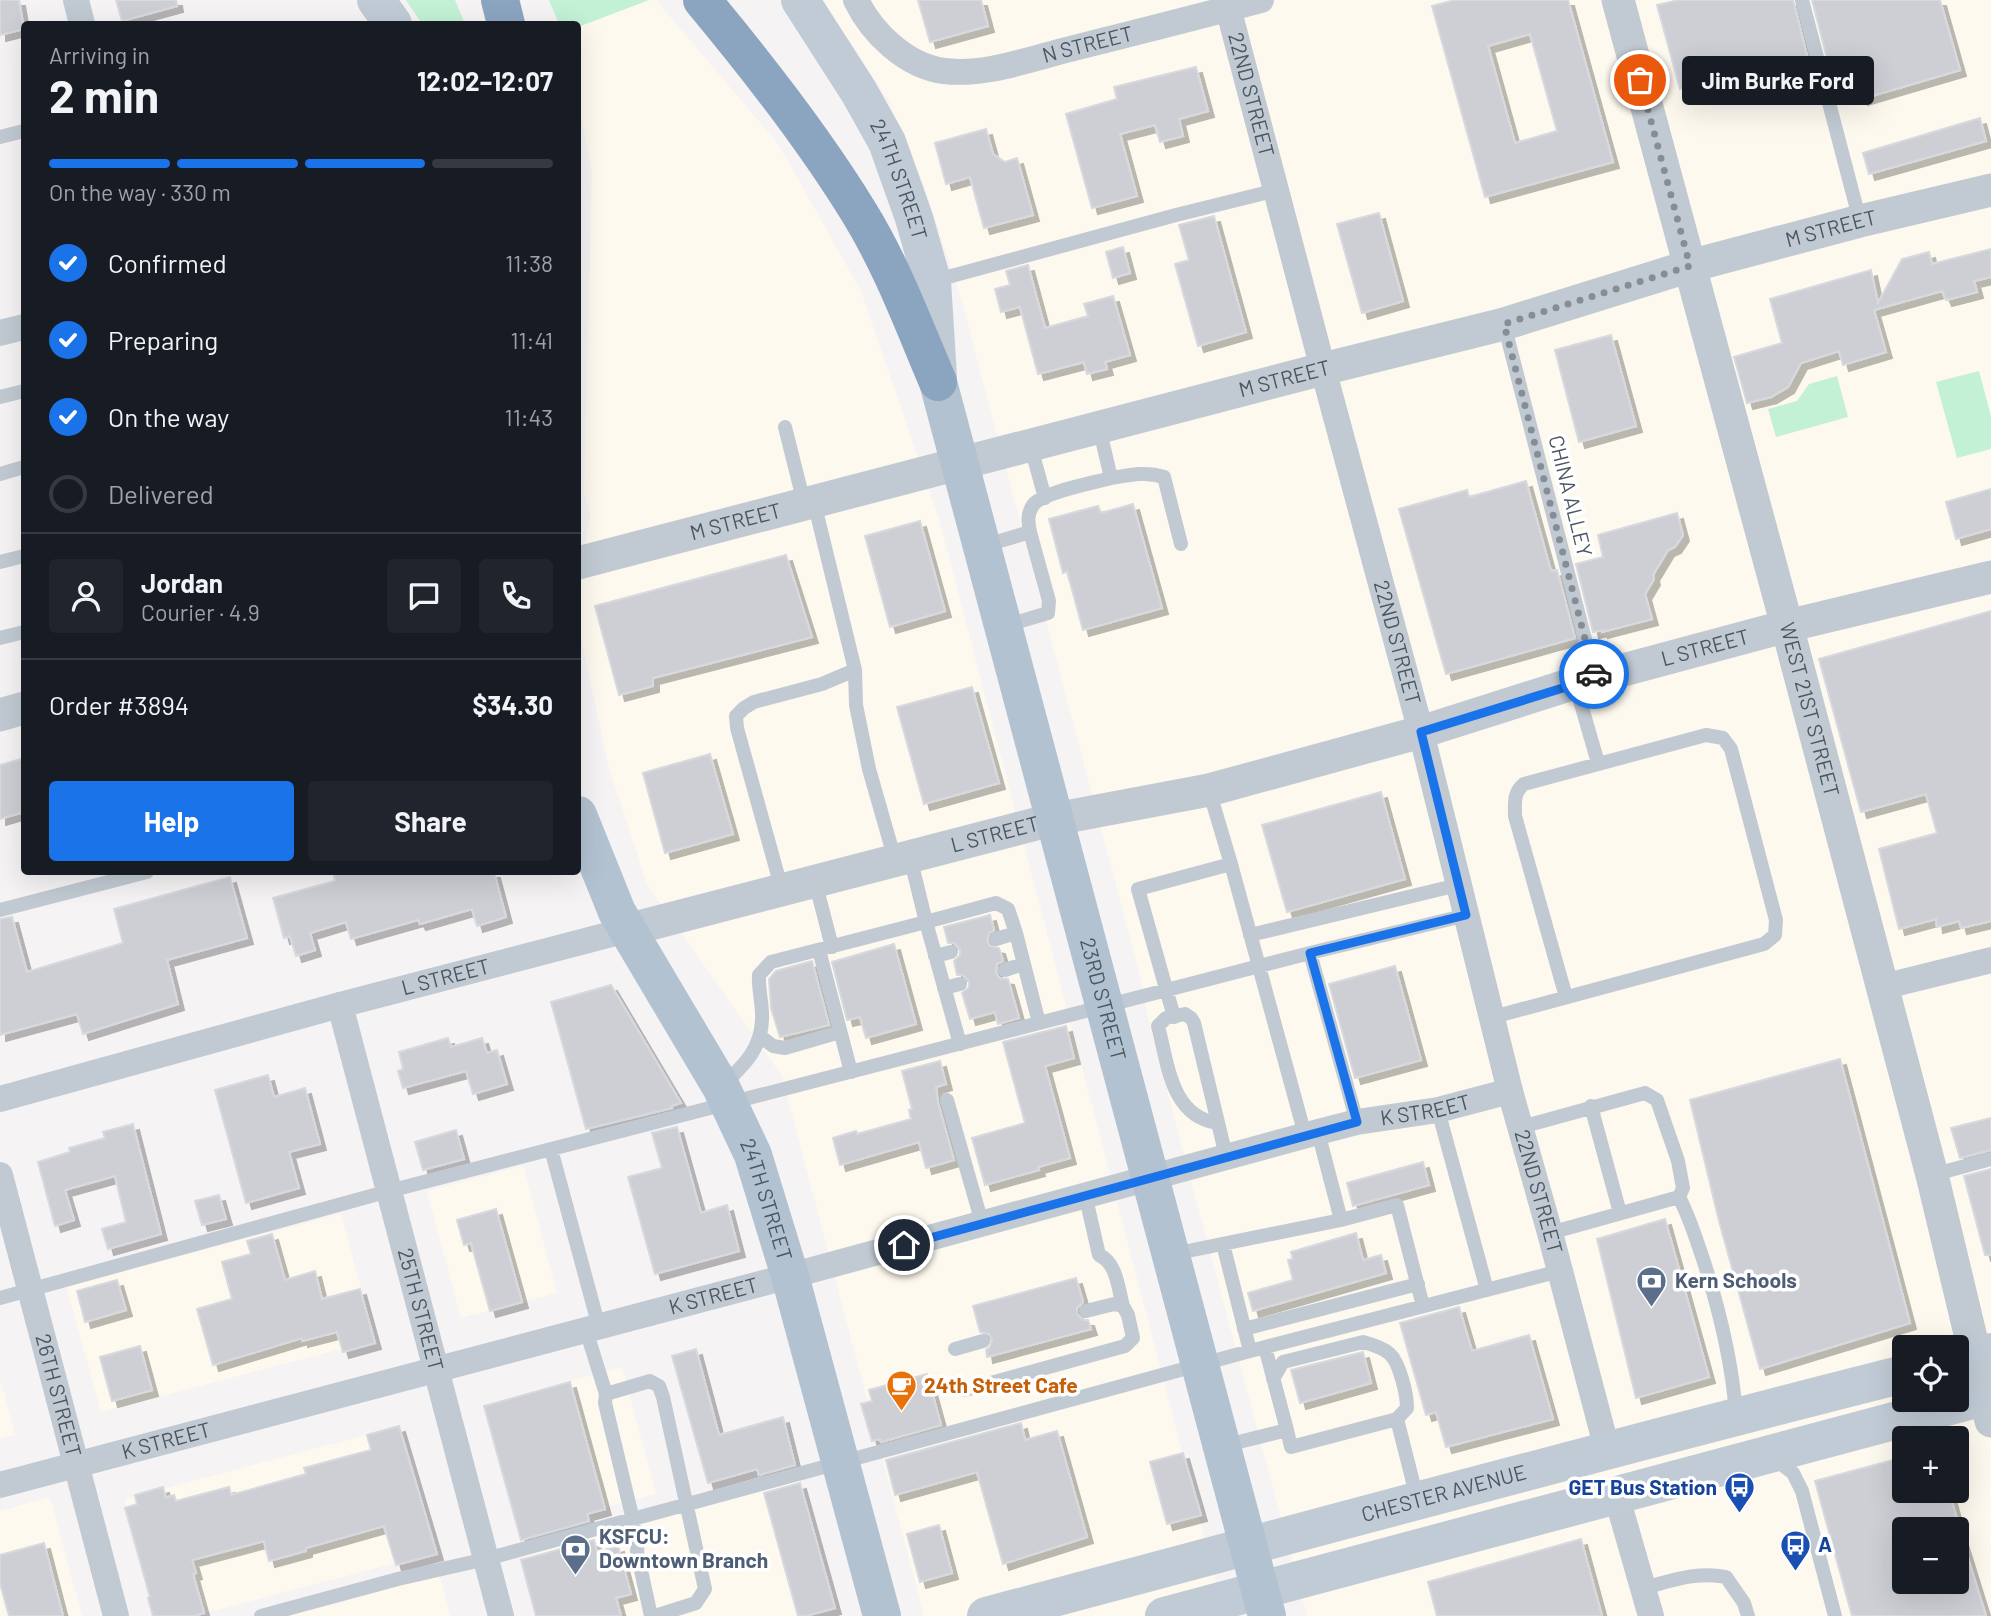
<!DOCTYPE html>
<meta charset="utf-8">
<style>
:root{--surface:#171b24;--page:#20242c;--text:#f1f3f6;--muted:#9ea1a6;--line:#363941;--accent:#1a73e8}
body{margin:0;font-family:Barlow,sans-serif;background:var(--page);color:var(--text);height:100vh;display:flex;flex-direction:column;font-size:26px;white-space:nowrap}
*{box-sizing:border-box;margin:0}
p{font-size:23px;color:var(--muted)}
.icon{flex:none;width:38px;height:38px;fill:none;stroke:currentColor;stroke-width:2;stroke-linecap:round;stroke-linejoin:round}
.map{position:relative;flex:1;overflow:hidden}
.panel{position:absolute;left:21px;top:21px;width:560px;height:854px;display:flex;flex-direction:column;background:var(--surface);border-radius:7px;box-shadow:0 7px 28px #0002}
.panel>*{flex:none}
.tools{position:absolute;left:1892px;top:1335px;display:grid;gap:14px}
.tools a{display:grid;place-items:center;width:77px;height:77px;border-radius:7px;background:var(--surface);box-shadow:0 7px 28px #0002;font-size:35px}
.pin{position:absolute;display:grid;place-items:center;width:60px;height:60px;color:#fff;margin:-30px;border:4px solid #fff;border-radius:50%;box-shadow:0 2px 7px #0007}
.courier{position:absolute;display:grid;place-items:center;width:70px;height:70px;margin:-35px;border:5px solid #1a73e8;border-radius:50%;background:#fff;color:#222;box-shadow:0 2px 9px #0007}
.bubble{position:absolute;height:49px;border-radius:7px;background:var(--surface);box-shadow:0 7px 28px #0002;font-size:23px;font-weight:700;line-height:49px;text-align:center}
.overview em{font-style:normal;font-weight:700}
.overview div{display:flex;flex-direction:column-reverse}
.overview{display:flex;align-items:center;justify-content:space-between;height:119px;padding:0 28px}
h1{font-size:46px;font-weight:700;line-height:52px}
.bar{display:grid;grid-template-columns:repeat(4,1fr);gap:10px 7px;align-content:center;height:84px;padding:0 28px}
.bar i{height:9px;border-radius:5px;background:var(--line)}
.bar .selected{background:var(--accent)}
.bar p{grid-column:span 4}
.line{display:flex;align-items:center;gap:18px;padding:0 28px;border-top:2px solid var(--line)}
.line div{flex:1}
.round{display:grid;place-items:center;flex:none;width:74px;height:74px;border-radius:7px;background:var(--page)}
ol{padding:0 28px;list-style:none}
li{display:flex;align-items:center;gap:21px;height:77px}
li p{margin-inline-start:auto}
li .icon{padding:7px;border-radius:50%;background:var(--accent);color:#fff;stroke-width:4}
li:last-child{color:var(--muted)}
li i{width:38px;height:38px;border:4px solid var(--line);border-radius:50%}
.button{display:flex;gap:14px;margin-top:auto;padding:14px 28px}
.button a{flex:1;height:80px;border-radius:7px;background:var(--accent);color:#fff;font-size:28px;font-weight:700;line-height:80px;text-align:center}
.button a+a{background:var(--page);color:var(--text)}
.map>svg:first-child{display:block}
.commercial{fill:#fdf9ef;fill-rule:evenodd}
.green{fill:#c3f1d5}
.building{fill:#cdcfd5;stroke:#d7d9de;stroke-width:2;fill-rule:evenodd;filter:url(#shadow)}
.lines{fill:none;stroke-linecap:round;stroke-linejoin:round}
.service{stroke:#c1cad2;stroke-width:14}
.minor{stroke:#c1cad2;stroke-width:26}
.tertiary{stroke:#c1cad2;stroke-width:33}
.secondary{stroke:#c1cbd6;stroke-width:38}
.primary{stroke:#b3c2d1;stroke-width:38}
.motorway{stroke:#8ba5c1;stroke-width:38}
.done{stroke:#868d94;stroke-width:7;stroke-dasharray:0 12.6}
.route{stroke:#1a73e8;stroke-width:9}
.labels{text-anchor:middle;stroke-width:7;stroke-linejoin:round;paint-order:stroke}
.street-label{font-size:21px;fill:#4a5661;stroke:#fff}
.service-label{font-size:21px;font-weight:bold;fill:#4e5e75;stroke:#fff;text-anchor:start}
.food-label{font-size:21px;font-weight:bold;fill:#c56008;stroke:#fff;text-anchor:start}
.transit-label{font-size:21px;font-weight:bold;fill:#164399;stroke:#fff;text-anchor:end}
</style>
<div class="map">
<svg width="1991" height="1616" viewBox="0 0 1991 1616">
<defs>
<filter id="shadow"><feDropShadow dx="6" dy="6" stdDeviation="0" flood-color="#0004"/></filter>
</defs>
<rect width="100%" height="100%" fill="#f5f3f3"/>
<path class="commercial" d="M649 0H656L779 145 861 291 939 519 1225 1616H924L782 1076 647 884 608 765 578 623V592L590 514 584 492 592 170 578 102V27Z
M823 0H1991V1616H1307L1150 1026 1138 968 959 291 922 180 890 103ZM1904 1348H1956V1400H1904ZM1904 1438H1956V1491H1904ZM1904 1530H1956V1582H1904Z
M523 1166 557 1293 461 1318 427 1191Z
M341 1214 375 1340 101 1412 66 1286Z
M622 1367 656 1494 519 1530 484 1404Z
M0 1379 15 1435 0 1439Z
M400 1426 434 1553 194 1616H157L125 1499Z
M799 1479 834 1606 794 1616H542L525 1551Z
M50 1497 82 1616H0V1511Z
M439 1574 450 1616H279Z"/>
<path class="green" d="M406 0H455L465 24H422Z
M549 0H649L578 27V24H559Z
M1979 371 1991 416V449L1957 458 1936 382Z
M1837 376 1848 417 1776 437 1768 409 1797 401 1809 384Z"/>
<path class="building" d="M0 0H19L24 29 0 35Z
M116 0H176L177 6 122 21Z
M918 0H981L988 26 930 42Z
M1455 0H1568L1613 162 1485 197 1432 6ZM1530 34 1557 131 1515 143 1488 46Z
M1679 0H1793L1807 56 1680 89 1657 5Z
M1812 0H1940L1960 70 1862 99 1859 87 1836 93Z
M1196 67 1208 111 1179 119 1183 136 1160 142 1155 125 1120 134 1137 196 1092 208 1066 114 1117 99 1114 87Z
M1980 118 1986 141 1869 174 1863 153Z
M986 129 993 154 1005 162 1017 158 1033 215 984 228 970 177 946 184 935 143Z
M1379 213 1403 301 1362 313 1337 224Z
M1214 216 1246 332 1198 346 1175 264 1189 260 1179 225Z
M1123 247 1130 273 1113 278 1106 252Z
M1991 249V277L1974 281 1977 292 1946 300 1942 291 1874 310 1886 352 1843 365 1839 351 1801 363 1788 387 1771 397 1747 403 1734 357 1782 343 1770 299 1871 270 1878 303 1902 259 1929 252 1932 264Z
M1028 265 1045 328 1088 316 1084 304 1113 296 1130 355 1105 362 1107 369 1087 374 1084 362 1038 374 1020 307 1001 312 995 289 1010 285 1006 271Z
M1611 335 1636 426 1579 442 1555 350Z
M1526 481 1551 571 1557 570 1575 638 1446 674 1399 509 1467 490 1469 497Z
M1991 489V529L1956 539 1946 502Z
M1133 504 1162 608 1083 630 1067 571 1063 573 1049 519 1098 506 1101 513Z
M1677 513 1683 535 1675 547 1668 550 1653 575 1654 579 1645 594 1652 619 1602 632V630L1593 632 1576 564 1603 557 1598 535Z
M920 521 945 611 890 627 865 536Z
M786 555 812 637 653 678V686L619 695 595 606Z
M1991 611V921L1961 928 1959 921 1937 927 1936 919 1899 929 1879 849 1937 833 1926 794 1861 812 1819 659Z
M972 687 999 783 924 804 897 707Z
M710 754 733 834 665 853 643 773Z
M24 758V812L0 819V765Z
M1381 792 1405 879 1287 912 1262 825Z
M347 872H494L506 917 477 926 472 909 420 924 418 920 351 939 346 922 310 933 315 950 296 956 290 936 284 938 273 898 335 881 334 875Z
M230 877 247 938 167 960 178 1004 83 1034 77 1014 0 1035V919L12 917 27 972 123 943 114 909Z
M990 915 994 930 989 933 987 941 990 946 999 948 1003 961 997 964 996 972 999 978 1008 979 1019 1018 998 1024 995 1012 970 1019 962 993 969 987V981L963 975H957L954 961 960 955V949L954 943H948L944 927Z
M894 944 916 1024 866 1038 860 1017 847 1020 832 962Z
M812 961 829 1025 780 1037 771 1008 769 979 776 971Z
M1395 966 1421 1060 1355 1078 1329 984Z
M611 985 681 1103 671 1106 672 1108 586 1129 551 1002Z
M1066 1026 1074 1058 1045 1066 1070 1158 1038 1167 1039 1170 985 1185 972 1138 1025 1123 1003 1042Z
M448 1038 451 1047 482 1038 487 1053 497 1050 507 1084 473 1094 466 1071 403 1088 398 1071 403 1069 399 1052Z
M1840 1059 1910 1323 1760 1369 1719 1221 1690 1100Z
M940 1061 946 1084 936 1087 938 1103 954 1160 926 1168 919 1142 840 1165 833 1138 856 1131 857 1134 911 1119 909 1110 912 1109 902 1071Z
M268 1075 274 1097 305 1088 320 1144 289 1152 299 1188 246 1203 215 1090Z
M1991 1118V1150L1960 1158 1951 1128Z
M133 1124 161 1234 108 1249 102 1229 126 1222 115 1176 65 1190 74 1220 55 1226 38 1162 70 1152 69 1148 105 1138 103 1132Z
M677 1127 701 1213 727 1205 739 1251 655 1274 628 1177 662 1168 652 1133Z
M456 1130 464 1159 423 1170 415 1142Z
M1423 1162 1429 1185 1353 1206 1347 1183Z
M1991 1169V1255H1985L1964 1176Z
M219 1195 226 1219 202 1225 195 1201Z
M496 1209 522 1302 490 1311 471 1243 464 1245 457 1220Z
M1665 1219 1709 1377 1636 1398 1597 1239Z
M1356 1233 1363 1260 1381 1255 1386 1273 1253 1311 1248 1293 1293 1280 1288 1260 1293 1259 1291 1252Z
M272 1234 285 1280 315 1271 322 1299 360 1289 375 1343 343 1352 337 1332 302 1341V1338L213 1365 197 1309 232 1299 222 1262 251 1254 247 1241Z
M1076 1278 1083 1302 1077 1308V1314L1083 1320H1088L1091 1329 987 1357 986 1350 990 1347 992 1339 989 1334 980 1332 973 1306Z
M117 1280 126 1310 85 1322 77 1291Z
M1459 1307 1472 1351 1529 1335 1553 1419 1446 1447 1436 1412 1426 1415 1400 1323Z
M140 1346 152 1390 112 1401 100 1357Z
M696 1349 719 1435 783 1417 795 1465 759 1475 757 1469 708 1483 672 1356Z
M1363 1352 1371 1383 1300 1403 1291 1370Z
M927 1374 941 1425 881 1442 880 1439 872 1441 861 1404 872 1401 869 1390Z
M570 1382 605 1509 587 1514 589 1521 521 1540 484 1406Z
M1021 1423 1025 1440 1057 1431 1087 1537 1003 1564 977 1472 895 1495 886 1460Z
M399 1426 437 1554 396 1565 384 1526 306 1548V1551L269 1561 264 1541 192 1560 196 1573 193 1574 204 1613 194 1616H153L148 1598 150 1597 125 1508 137 1504 135 1495 163 1487 166 1498 174 1495 176 1501 229 1487 231 1495 306 1474 304 1468 371 1450 367 1435Z
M1183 1453 1201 1515 1167 1524 1150 1462Z
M1904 1457V1491H1949L1960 1530H1904V1582H1956V1540L1962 1539 1986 1616H1852L1815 1481Z
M800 1483 835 1608 806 1616H798L764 1493Z
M939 1525 952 1573 920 1582 907 1534Z
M1581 1539 1602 1616H1437L1428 1582Z
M594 1540 597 1552 618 1546 631 1594 616 1598 621 1616H536L521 1560Z
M44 1543 63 1616H9L0 1583V1555Z"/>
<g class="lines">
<path class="service" d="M1802 0 1860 221
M0 137 24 131
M933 281 1176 215 1277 190
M1504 324 1595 678
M0 397 24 391
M785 427 804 503
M1030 444 1045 498
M0 474 24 467
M1111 478C1129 475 1146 471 1164 477L1181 544
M814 502 855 670 856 705 869 769 895 860
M983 546 1030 532C1028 522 1027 514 1033 505 1043 492 1093 483 1111 478L1099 427
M0 562 24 556
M1004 626 1048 613 1049 601 1030 532
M0 638 24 632
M1575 683 1598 763
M1209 790 1231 864
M815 881 832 947
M782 890 737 728 736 716 744 708 754 702 822 684 855 670
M0 910 147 872
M1250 935 1458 885
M996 939 1016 933
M819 950 851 1072
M1310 953 1357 1122
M935 956 951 952
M1005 970 1023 964
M944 988 960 984
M1174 1017 1138 889 1231 864 1305 1135
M1493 1017 1764 944 1775 935 1776 920 1731 749 1723 738 1706 735 1524 784C1513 793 1515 803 1515 816L1566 997
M760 1036 773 1046 785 1048 840 1032
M960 1044 926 922 996 903 1008 909 1016 933 1039 1023
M723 1085C743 1066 761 1050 762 1020 763 1005 758 990 759 975L771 962 926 922 910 857
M947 1100 982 1223
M1591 1106 1620 1213
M1438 1110 1487 1290
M1217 1123C1171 1116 1168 1064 1158 1026L1166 1018 1185 1014 1191 1018 1194 1023 1226 1156
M1521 1127 1645 1093 1657 1100 1678 1161 1683 1188 1679 1197 1550 1233
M1318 1132 1341 1220
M551 1149 599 1327
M1932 1175 1991 1159
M1085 1194 1099 1255C1117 1263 1118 1288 1123 1306
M1679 1197C1690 1218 1696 1239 1704 1262 1720 1312 1732 1361 1736 1414
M1223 1244 1250 1351
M1173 1254 1341 1220 1397 1205 1423 1306
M0 1298 389 1191 1310 953 1467 915
M1244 1329 1418 1284
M586 1330 606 1394
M955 1349 983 1341
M1273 1379 1283 1362 1363 1342C1389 1349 1395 1354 1402 1379 1405 1389 1407 1398 1407 1408L1397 1419
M965 1390 1125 1346 1133 1338 1128 1315 1123 1306 1114 1304 1086 1311
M1287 1430 1291 1447 1397 1419 1417 1498
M1223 1446 1287 1430 1265 1347
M1775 1459 1793 1473 1802 1491 1835 1616
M1643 1588C1671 1581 1697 1571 1726 1577L1744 1603 1748 1616
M261 1616 398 1579 486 1559 1250 1351 1560 1271
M651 1616 637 1552 638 1541 605 1403 606 1394 650 1381 659 1386 663 1397 705 1589 696 1603 655 1616"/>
<g class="minor">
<path d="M76 0 82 24"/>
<path id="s1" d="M856 0C872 33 906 66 944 71 985 76 1030 59 1070 49 1134 33 1198 17 1261 0"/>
<path id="s2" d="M1226 0 1323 369 1421 732 1510 1091 1550 1233 1607 1449"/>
<path d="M0 333 24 327"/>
<path d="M1882 987 1991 960"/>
<path id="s3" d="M340 1005 501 1616"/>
<path id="s4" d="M0 1099 340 1005 627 930"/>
<path id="s5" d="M0 1175 116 1616"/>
<path id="s6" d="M0 1485 790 1276 1318 1132 1357 1122 1438 1110 1510 1091"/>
<path d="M1616 1494 1651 1616"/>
</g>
<g class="tertiary">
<path id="s7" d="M1618 0 1787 626 1932 1175 1991 1421"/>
<path id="s8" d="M578 563 1323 369 1504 324 1690 266 1860 221 1991 190"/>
<path d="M0 715 24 708"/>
<path id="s9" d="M627 930 1055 819 1209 790 1421 732 1575 683 1787 626 1991 577"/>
</g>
<g class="secondary">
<path d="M376 0 393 24"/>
<path id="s10" d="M800 0 859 92 887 142 914 218 932 281 938 377"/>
<path d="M1956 1361 1991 1352"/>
<path id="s11" d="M986 1616C1292 1535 1597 1451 1904 1374"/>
<path d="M1164 1616 1991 1395"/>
</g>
<g class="primary">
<path id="s12" d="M938 382 1267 1616"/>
<path id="s13" d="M578 815 617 912 721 1087 753 1155 790 1276 882 1616"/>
</g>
<path class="motorway" d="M500 0 506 24
M702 0C757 66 815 140 860 214 892 266 914 326 938 382"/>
</g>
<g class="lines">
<path class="done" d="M1594 674 1504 324 1690 266 1640 80"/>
<path class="route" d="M904 1245 1357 1122 1310 953 1466 915 1421 732 1595 678 1594 674"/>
</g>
<defs>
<symbol id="bank-pin" viewBox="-11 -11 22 30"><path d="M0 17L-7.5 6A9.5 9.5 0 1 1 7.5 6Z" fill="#5c6f8a" stroke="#fff"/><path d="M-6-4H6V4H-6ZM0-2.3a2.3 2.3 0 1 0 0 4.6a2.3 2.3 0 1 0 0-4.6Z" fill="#fff"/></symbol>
<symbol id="cafe-pin" viewBox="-11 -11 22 30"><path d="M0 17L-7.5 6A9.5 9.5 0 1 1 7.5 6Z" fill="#e8710a" stroke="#fff"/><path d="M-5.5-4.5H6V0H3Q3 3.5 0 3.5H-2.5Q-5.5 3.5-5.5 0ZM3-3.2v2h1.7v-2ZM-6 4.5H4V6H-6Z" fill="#fff"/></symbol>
<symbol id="bus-pin" viewBox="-11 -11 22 30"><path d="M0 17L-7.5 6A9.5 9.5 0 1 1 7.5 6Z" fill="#1a4fb4" stroke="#fff"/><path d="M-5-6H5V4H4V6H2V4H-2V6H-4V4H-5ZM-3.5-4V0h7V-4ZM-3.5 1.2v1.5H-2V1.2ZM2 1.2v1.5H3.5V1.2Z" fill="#fff"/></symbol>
</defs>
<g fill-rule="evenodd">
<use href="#bank-pin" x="1634" y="1264" width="35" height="47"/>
<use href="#cafe-pin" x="884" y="1368" width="35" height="47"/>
<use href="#bus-pin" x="1722" y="1470" width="35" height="47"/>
<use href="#bus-pin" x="1778" y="1528" width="35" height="47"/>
<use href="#bank-pin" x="558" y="1532" width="35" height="47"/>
</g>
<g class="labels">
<g class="street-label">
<text dy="7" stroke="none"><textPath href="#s1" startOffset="264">N STREET</textPath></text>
<text dy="7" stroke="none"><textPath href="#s2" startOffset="98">22ND STREET</textPath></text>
<text dy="7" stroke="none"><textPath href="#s10" startOffset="206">24TH STREET</textPath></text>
<text dy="7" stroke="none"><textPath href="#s8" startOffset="1297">M STREET</textPath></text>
<text dy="7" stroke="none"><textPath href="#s8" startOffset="730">M STREET</textPath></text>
<text transform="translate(1570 496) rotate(76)" y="7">CHINA ALLEY</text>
<text dy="7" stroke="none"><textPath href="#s8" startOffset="163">M STREET</textPath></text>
<text dy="7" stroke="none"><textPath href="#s2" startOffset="665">22ND STREET</textPath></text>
<text dy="7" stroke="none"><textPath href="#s9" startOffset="1115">L STREET</textPath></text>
<text dy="7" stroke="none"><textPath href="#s7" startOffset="735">WEST 21ST STREET</textPath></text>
<text dy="7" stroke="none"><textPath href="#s9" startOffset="380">L STREET</textPath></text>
<text dy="7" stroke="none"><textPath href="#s4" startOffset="462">L STREET</textPath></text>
<text dy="7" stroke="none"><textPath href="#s12" startOffset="639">23RD STREET</textPath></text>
<text dy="7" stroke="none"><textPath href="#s6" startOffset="1474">K STREET</textPath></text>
<text dy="7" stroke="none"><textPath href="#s2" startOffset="1232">22ND STREET</textPath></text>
<text dy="7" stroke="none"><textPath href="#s13" startOffset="430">24TH STREET</textPath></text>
<text dy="7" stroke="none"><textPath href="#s6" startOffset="738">K STREET</textPath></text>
<text dy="7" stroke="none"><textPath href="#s3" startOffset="315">25TH STREET</textPath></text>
<text dy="7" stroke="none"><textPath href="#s5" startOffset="228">26TH STREET</textPath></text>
<text dy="7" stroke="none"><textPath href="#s6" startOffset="172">K STREET</textPath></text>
<text dy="7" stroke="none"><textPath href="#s11" startOffset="474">CHESTER AVENUE</textPath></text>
</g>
<g class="service-label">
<text x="1675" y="1288">Kern Schools</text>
<text x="599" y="1544">KSFCU:<tspan x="599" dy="24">Downtown Branch</tspan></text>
</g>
<g class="food-label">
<text x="924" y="1393">24th Street Cafe</text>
</g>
<g class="transit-label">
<text x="1717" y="1495">GET Bus Station</text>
<text x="1818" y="1552" text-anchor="start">A</text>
</g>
</g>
</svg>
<div class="tools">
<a><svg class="icon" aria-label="locate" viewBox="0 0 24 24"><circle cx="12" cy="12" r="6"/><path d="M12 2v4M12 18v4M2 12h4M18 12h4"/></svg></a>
<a>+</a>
<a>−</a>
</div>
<div class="pin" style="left:1640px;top:80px;background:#ea580c"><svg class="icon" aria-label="bag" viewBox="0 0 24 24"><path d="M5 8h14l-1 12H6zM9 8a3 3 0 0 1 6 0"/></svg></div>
<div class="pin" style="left:904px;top:1245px;background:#1f2937"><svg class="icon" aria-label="home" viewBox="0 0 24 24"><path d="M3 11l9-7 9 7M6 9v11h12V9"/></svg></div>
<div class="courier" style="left:1594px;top:674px"><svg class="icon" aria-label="car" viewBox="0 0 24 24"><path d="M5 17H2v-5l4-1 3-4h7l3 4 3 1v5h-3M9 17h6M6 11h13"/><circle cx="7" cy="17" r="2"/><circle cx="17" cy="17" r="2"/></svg></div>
<div class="bubble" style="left:1682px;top:56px;width:192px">Jim Burke Ford</div>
<section class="panel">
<div class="overview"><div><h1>2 min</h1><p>Arriving in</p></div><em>12:02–12:07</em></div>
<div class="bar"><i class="selected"></i><i class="selected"></i><i class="selected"></i><i></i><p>On the way · 330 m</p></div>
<ol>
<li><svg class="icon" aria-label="check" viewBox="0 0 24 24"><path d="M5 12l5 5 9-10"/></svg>Confirmed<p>11:38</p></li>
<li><svg class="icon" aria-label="check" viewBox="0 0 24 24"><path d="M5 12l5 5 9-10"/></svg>Preparing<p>11:41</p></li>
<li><svg class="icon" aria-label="check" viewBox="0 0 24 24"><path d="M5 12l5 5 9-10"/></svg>On the way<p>11:43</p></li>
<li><i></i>Delivered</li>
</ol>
<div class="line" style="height:126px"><a class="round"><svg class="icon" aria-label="person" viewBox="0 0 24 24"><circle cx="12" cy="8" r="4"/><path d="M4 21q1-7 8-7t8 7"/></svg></a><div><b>Jordan</b><p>Courier · 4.9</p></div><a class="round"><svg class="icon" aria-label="chat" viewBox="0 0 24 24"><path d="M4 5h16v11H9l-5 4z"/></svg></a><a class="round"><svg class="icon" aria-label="phone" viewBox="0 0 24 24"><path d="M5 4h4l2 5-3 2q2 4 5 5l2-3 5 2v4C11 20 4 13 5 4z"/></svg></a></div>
<div class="line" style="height:91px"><div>Order #3894</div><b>$34.30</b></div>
<div class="button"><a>Help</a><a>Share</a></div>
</section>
</div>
